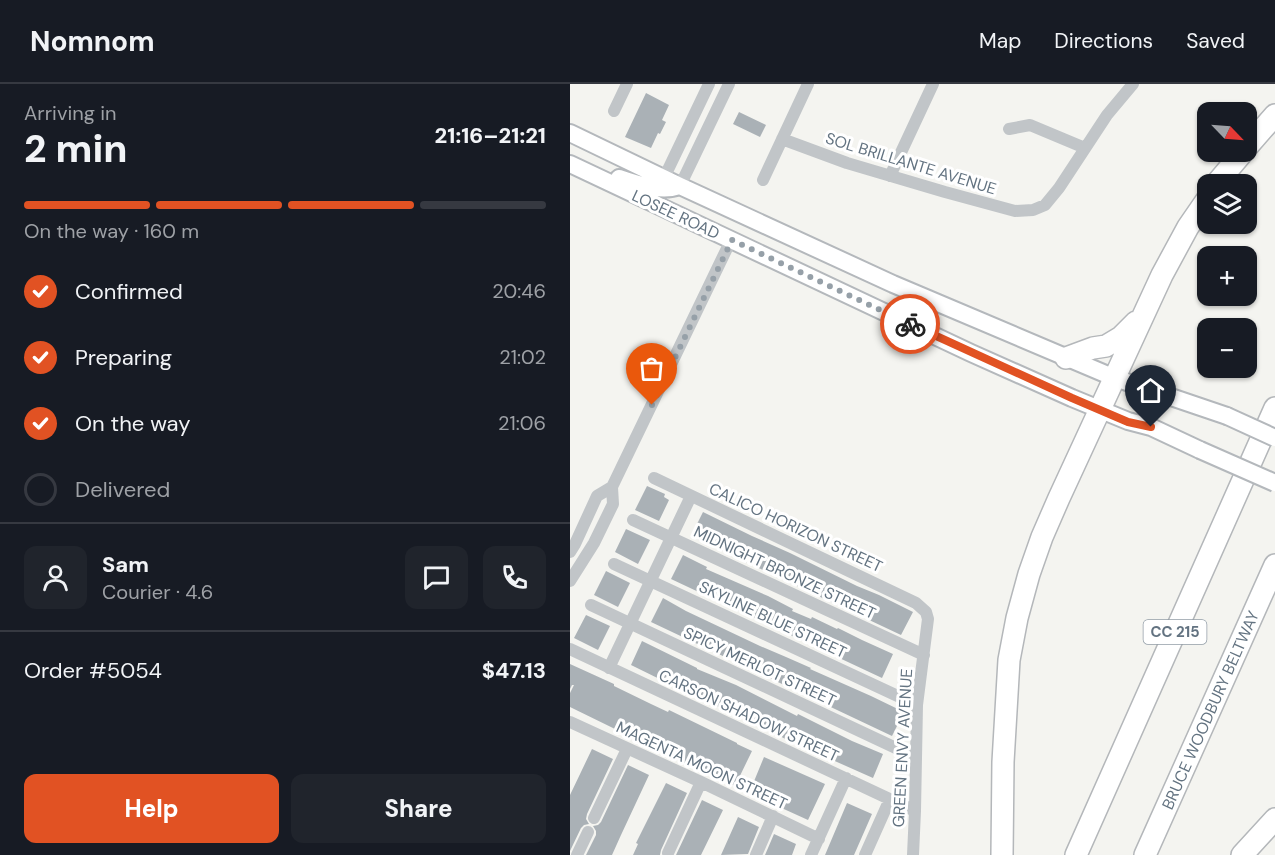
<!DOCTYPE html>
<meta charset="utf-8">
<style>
:root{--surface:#171b24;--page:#20242c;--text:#f1f3f6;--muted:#9ea1a6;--line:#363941;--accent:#e15223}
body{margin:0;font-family:"DM Sans",sans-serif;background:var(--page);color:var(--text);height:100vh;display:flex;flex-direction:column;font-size:22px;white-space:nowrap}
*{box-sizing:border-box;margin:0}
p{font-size:20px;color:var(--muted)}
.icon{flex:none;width:33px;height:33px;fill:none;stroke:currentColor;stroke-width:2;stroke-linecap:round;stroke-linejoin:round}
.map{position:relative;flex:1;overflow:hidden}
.sheet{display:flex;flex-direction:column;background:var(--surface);width:570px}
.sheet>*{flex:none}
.needle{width:39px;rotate:115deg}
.buttons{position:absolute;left:627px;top:18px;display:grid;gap:12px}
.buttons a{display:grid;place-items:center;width:60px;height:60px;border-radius:12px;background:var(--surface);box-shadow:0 2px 4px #0004;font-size:30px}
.pin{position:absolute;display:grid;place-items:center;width:51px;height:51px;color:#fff;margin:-62px -26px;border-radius:50% 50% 50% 0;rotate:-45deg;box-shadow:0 0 6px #0007}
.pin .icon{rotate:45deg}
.courier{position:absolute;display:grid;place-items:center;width:60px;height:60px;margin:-30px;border:4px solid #e15223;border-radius:50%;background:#fff;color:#222;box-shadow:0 2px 8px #0007}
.head em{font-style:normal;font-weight:800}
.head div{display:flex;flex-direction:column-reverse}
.head{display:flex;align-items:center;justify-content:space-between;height:102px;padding:0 24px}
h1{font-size:39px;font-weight:800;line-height:45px}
.bar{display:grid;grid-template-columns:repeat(4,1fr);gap:9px 6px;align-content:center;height:72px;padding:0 24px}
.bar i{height:8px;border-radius:4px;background:var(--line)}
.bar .selected{background:var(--accent)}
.bar p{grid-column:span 4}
.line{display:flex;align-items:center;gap:15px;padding:0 24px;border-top:2px solid var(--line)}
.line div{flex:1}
.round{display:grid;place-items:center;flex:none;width:63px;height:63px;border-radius:12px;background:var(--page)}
ol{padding:0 24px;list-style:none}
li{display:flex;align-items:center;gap:18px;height:66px}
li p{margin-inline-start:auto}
li .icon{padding:6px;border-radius:50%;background:var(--accent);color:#fff;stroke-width:4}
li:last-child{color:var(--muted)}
li i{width:33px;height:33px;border:3px solid var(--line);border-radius:50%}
.button{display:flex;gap:12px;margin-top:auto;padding:12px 24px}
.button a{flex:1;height:69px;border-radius:12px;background:var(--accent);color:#fff;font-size:24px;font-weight:800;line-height:69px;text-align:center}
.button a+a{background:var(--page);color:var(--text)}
header{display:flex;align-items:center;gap:36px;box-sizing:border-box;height:84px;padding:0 30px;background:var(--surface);border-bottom:2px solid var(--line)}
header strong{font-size:28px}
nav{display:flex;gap:33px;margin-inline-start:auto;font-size:21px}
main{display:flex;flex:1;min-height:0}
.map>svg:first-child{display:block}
.building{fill:#aab1b6}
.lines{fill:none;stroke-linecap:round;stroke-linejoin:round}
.secondary-casing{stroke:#b4b8bc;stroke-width:20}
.motorway-casing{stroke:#b4b7ba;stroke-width:24}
.minor{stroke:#c1c5c8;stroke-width:12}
.secondary{stroke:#fff;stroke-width:16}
.motorway{stroke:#fff;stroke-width:21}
.secondary-bridge-casing{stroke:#b4b8bc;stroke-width:20;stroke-linecap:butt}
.secondary-bridge{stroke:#fff;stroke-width:16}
.done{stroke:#96a0a8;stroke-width:6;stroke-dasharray:0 10.8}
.route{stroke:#e15223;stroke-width:8}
.labels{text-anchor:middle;stroke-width:6;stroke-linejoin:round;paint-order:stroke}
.shield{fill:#fff;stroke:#929da7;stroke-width:1.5}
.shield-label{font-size:15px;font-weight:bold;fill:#637381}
.street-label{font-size:16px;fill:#637381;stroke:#fff}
</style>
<header>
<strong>Nomnom</strong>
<nav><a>Map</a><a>Directions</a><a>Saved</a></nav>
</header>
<main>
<section class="sheet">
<div class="head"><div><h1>2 min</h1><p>Arriving in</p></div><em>21:16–21:21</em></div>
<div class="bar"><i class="selected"></i><i class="selected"></i><i class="selected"></i><i></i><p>On the way · 160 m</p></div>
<ol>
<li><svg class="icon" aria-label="check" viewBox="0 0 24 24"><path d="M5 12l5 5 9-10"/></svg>Confirmed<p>20:46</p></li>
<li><svg class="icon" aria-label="check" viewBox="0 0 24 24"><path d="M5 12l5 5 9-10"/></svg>Preparing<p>21:02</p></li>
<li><svg class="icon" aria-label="check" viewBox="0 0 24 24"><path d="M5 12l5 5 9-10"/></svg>On the way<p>21:06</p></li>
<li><i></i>Delivered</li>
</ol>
<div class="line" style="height:108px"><a class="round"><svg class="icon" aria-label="person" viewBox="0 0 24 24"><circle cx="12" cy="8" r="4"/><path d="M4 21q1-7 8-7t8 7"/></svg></a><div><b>Sam</b><p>Courier · 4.6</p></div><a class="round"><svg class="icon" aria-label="chat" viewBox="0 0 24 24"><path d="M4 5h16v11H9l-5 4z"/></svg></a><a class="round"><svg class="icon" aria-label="phone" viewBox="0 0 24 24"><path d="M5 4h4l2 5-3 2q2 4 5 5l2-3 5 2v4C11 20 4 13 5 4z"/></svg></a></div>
<div class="line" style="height:78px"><div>Order #5054</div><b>$47.13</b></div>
<div class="button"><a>Help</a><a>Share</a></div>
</section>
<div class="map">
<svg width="705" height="771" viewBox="0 0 705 771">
<rect width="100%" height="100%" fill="#f4f4f0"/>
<path class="building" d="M76 9 99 21 92 36 96 38 90 50 88 49 81 64 55 53Z
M169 28 196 41 190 53 163 40Z
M77 402 95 410 94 413 99 416 89 437 65 426Z
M133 428 182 452 220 469 287 502 309 511 343 528 331 551 121 452Z
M56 445 80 456 68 480 45 468Z
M113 471 137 483 136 485 198 512 223 525 222 527 241 535 242 533 267 545 268 544 292 556 323 570 312 594 101 495Z
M36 487 60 499 48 523 24 511Z
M93 514 116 527 190 562 216 573 241 584 240 585 301 612 334 628 322 652 81 538Z
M16 531 40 542 28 566 4 554Z
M72 557 127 584V585L166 601 227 632 228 630 282 657 313 670 303 694 240 666 239 667 178 636 118 609 61 581Z
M0 580 44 600V602L81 620 98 628 99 626 167 659V660L182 667 165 702 135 688V686L116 677 115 679 106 675V674L64 655 65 653 45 644V645L0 623V609L4 601H2L0 605Z
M22 665 43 675 17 730 16 735 19 740 14 741 11 744 0 767V711Z
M194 673 255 700 238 736 205 721V720L180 707Z
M58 681 79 691 51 751 42 771H16L26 751V747L23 742 28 741 31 738Z
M96 699 117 709 91 766 90 771H63L68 760 66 759Z
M132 716 153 726 131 771H106Z
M277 719 302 730 284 771H255Z
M168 733 189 743 178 770 151 771Z
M204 750 226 760 222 771H195Z"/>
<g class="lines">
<defs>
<path id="secondary" d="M0 49 110 102 323 200 545 294 657 332
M0 80 401 269 502 314 558 337 581 343 630 366
M49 94C69 100 90 109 110 102"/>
<path id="motorway" d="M676 64 705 31
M646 100 673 68
M496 274 523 264 536 262 551 253 566 238
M432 771 433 678 439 576 447 534 459 490 472 453 489 414 592 191 618 143 638 114
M506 771 705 324
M575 771 705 481
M672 771 705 735"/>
</defs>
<use href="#secondary" class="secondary-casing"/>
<use href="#motorway" class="motorway-casing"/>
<path class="minor" d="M44 27 57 0
M439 45 460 41 515 64
M212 55 277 79 375 108 445 127 463 126 475 121 489 104 537 31 563 0
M320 92 363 0
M94 94 139 0
M193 96 238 0
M110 102 159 0
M84 394 346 519 356 528 358 535 347 621 345 727 343 771
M63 436 354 571
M0 468 5 460 27 412 42 403
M44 480 347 621
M0 497 24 459 43 420 42 403 161 156
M21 521 345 673
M0 565 345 727
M39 584 121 412
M0 638 131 698 249 755
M24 734 57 665
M98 769 131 698
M7 771 18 748
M186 771 203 732
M241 771 276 694
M295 771 320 715"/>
<use href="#secondary" class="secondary"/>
<use href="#motorway" class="motorway"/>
<defs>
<path id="secondary-bridge" d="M657 332 705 354
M630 366 705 399"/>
</defs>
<use href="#secondary-bridge" class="secondary-bridge-casing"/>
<use href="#secondary-bridge" class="secondary-bridge"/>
</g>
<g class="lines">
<path class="done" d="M82 321 162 156 340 240"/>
<path class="route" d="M340 240 502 314 558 338 581 343"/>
</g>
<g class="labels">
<rect class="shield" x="573.5" y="536" width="63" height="24" rx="4.5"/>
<g class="shield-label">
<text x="605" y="553">CC 215</text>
</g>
<g class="street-label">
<text transform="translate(341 79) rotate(17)" y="6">SOL BRILLANTE AVENUE</text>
<text transform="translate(106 130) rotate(25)" y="6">LOSEE ROAD</text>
<text transform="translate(226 443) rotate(25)" y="6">CALICO HORIZON STREET</text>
<text transform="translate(215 488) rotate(25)" y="6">MIDNIGHT BRONZE STREET</text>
<text transform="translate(203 535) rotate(25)" y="6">SKYLINE BLUE STREET</text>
<text transform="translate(190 582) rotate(25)" y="6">SPICY MERLOT STREET</text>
<text transform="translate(640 626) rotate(-66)" y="6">BRUCE WOODBURY BELTWAY</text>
<text transform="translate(179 631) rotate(25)" y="6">CARSON SHADOW STREET</text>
<text transform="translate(332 664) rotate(-87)" y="6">GREEN ENVY AVENUE</text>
<text transform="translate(132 681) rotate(25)" y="6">MAGENTA MOON STREET</text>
</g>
</g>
</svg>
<div class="buttons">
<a><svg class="needle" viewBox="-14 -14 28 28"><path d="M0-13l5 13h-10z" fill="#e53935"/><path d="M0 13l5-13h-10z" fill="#9ea1a6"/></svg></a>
<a><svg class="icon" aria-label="layers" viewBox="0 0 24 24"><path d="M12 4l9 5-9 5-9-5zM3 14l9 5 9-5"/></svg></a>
<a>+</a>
<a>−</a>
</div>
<div class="pin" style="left:82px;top:321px;background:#ea580c"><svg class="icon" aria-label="bag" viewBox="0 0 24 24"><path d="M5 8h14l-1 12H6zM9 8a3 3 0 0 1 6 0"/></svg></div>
<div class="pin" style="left:581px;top:343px;background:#1f2937"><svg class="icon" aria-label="home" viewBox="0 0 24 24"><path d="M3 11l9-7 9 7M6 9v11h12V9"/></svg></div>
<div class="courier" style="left:340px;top:240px"><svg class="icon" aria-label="bike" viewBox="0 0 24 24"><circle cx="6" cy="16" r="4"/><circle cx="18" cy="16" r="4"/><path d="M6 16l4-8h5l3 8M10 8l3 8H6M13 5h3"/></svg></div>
</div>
</main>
